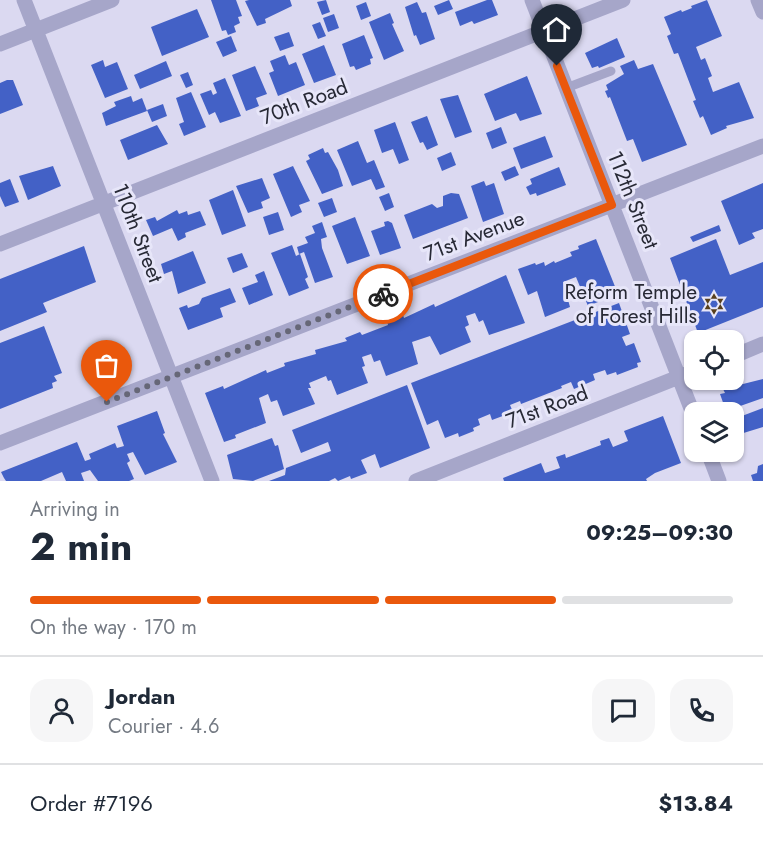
<!DOCTYPE html>
<meta charset="utf-8">
<style>
:root{--surface:#fff;--page:#f6f6f7;--text:#1f2937;--muted:#747a83;--line:#e0e1e3;--accent:#ea580c}
body{margin:0;font-family:Jost,sans-serif;background:var(--page);color:var(--text);height:100vh;display:flex;flex-direction:column;font-size:22px;white-space:nowrap}
*{box-sizing:border-box;margin:0}
p{font-size:20px;color:var(--muted)}
.icon{flex:none;width:33px;height:33px;fill:none;stroke:currentColor;stroke-width:2;stroke-linecap:round;stroke-linejoin:round}
.map{position:relative;height:481px;overflow:hidden}
.drawer{display:flex;flex-direction:column;background:var(--surface);flex:1}
.drawer>*{flex:none}
.fabs{position:absolute;left:684px;top:330px;display:grid;gap:12px}
.fabs a{display:grid;place-items:center;width:60px;height:60px;border-radius:12px;background:var(--surface);box-shadow:0 2px 4px #0004;font-size:30px}
.pin{position:absolute;display:grid;place-items:center;width:51px;height:51px;color:#fff;margin:-62px -26px;border-radius:50% 50% 50% 0;rotate:-45deg;box-shadow:0 0 6px #0007}
.pin .icon{rotate:45deg}
.courier{position:absolute;display:grid;place-items:center;width:60px;height:60px;margin:-30px;border:4px solid #ea580c;border-radius:50%;background:#fff;color:#222;box-shadow:0 2px 8px #0007}
.overview em{font-style:normal;font-weight:700}
.overview div{display:flex;flex-direction:column-reverse}
.overview{display:flex;align-items:center;justify-content:space-between;height:102px;padding:0 30px}
h1{font-size:39px;font-weight:700;line-height:45px}
.bar{display:grid;grid-template-columns:repeat(4,1fr);gap:9px 6px;align-content:center;height:72px;padding:0 30px}
.bar i{height:8px;border-radius:4px;background:var(--line)}
.bar .active{background:var(--accent)}
.bar p{grid-column:span 4}
.line{display:flex;align-items:center;gap:15px;padding:0 30px;border-top:2px solid var(--line)}
.line div{flex:1}
.round{display:grid;place-items:center;flex:none;width:63px;height:63px;border-radius:18px;background:var(--page)}
.map>svg:first-child{display:block}
.building{fill:#4361c6}
.lines{fill:none;stroke-linecap:round;stroke-linejoin:round}
.service{stroke:#a6a6c9;stroke-width:9}
.minor{stroke:#a6a6c9;stroke-width:15}
.done{stroke:#666777;stroke-width:6;stroke-dasharray:0 10.8}
.route{stroke:#ea580c;stroke-width:8}
.labels{text-anchor:middle;stroke-width:6;stroke-linejoin:round;paint-order:stroke}
.street-label{font-size:21px;fill:#272935;stroke:#e7e6f9}
.poi-label{font-size:21px;fill:#272935;stroke:#e7e6f9;text-anchor:end}
</style>
<div class="map">
<svg width="763" height="481" viewBox="0 0 763 481">
<rect width="100%" height="100%" fill="#dbd9f1"/>
<path class="building" d="M211 0H236L242 16 238 17 240 23 234 26 236 32 228 35 226 30 222 31Z
M249 0H290L292 6 265 19 266 23 257 26 245 1Z
M326 0 330 12 322 15 317 2Z
M449 0 453 9 438 15 434 6Z
M487 0H492L498 15 474 24 472 21 460 26 455 12Z
M707 0 722 36 696 47 701 60 705 58 712 76 708 78 713 92 739 82 754 118 726 126 727 128 711 135 703 116 700 118 693 101 696 100 678 53 674 54 667 36 671 34 664 17 681 10 682 12 692 8 691 6Z
M366 2 371 16 361 20 356 6Z
M417 2 422 13 426 12 435 39 420 45 416 35 414 36 405 7Z
M197 9 209 37 162 56 151 27Z
M390 13 394 23 392 24 404 51 384 60 369 22Z
M334 14 339 28 328 32 323 18Z
M320 22 326 36 318 39 312 25Z
M289 32 294 46 280 51 274 37Z
M364 35 373 58 370 59 371 64 356 70 354 66 350 67 342 44Z
M231 36 237 51 223 57 216 42Z
M617 38 625 57 599 68 598 66 592 68 585 53Z
M324 45 336 75 314 83 302 54Z
M285 55 289 65 296 62 305 85 278 96 269 73 274 71 270 61Z
M103 60 105 67 117 62 128 89 105 98 91 65Z
M634 60 638 69 653 64 687 145 642 162 633 139 627 141 610 97 608 98 605 91 608 90 606 85 624 74 620 66Z
M166 61 172 76 140 89 134 75Z
M255 66 267 94 256 98 259 106 246 111 232 75Z
M188 72 193 85 186 88 180 75Z
M527 76 542 114 520 121 516 113 495 121 484 94Z
M225 78 241 116 220 123 215 112 209 115 200 94 211 90 213 95 217 93 213 83Z
M7 80H13L23 105 0 114V83Z
M191 92 206 127 184 136 179 124 184 122 176 98Z
M458 95 472 132 455 138 440 99Z
M131 96 133 102 142 98 147 111 106 126 102 113 116 106 114 102Z
M163 104 167 116 152 122 147 110Z
M427 116 438 145 427 150 423 142 420 143 411 122Z
M395 122 409 160 399 164 393 149 382 153 374 130Z
M157 125 168 144 128 160 120 140Z
M501 127 507 143 492 149 486 133Z
M545 136 553 157 521 169 513 148Z
M358 141 367 163 374 160 385 187 376 190 371 179 352 186 337 150Z
M323 148 325 153 328 152 338 170 343 186 322 194 306 161 310 159 308 155Z
M451 152 456 165 442 171 437 158Z
M53 166 61 186 28 200 19 176Z
M293 166 310 201 299 205 302 212 291 217 273 174Z
M515 166 519 175 505 181 501 172Z
M559 167 566 185 537 196 536 193 530 195 526 187 532 184 530 179Z
M262 178 270 198 261 202 263 208 248 213 236 186Z
M10 179 19 202 5 207 0 196V183Z
M484 181 486 186 494 183 504 214 483 222 471 186Z
M763 183V229L752 233 755 238 739 245 721 201Z
M233 190 246 226 222 235 209 200Z
M389 193 394 207 385 211 379 197Z
M451 193 459 194 468 218 413 239 404 215 432 204 437 208 443 206V196Z
M332 198 337 212 324 217 318 203Z
M177 210 179 214 187 211 188 215 200 211 206 225 185 233 186 237 178 241 172 228 153 236 146 220 155 217 157 221Z
M278 212 284 230 269 235 263 217Z
M355 217 370 256 347 264 332 226Z
M388 221 392 223 401 248 380 255 371 231 385 226 384 222Z
M322 222 327 237 321 239 322 248 333 277 315 283 304 252 299 254 297 247 308 243 305 237 315 233 312 226Z
M719 225 721 231 693 242 690 237Z
M596 239 618 294 588 306 576 277 563 282 570 307 545 317 537 291 528 295 518 269 535 263 536 265 544 262 545 266 554 261 555 263 572 256 570 252 579 249 578 246Z
M716 239 730 275 763 262V307L698 333 670 258Z
M292 245 296 256 300 254 308 277 305 279 309 288 289 296 271 253Z
M84 246 96 282 43 303 47 312 0 331V279Z
M193 251 206 283 178 294 172 271 164 274 161 264Z
M242 253 248 267 233 273 227 258Z
M264 271 273 295 249 305 242 288 258 282 255 275Z
M506 275 525 323 489 335 483 320 479 322 475 313 466 316 469 325 465 327 471 342 440 355 430 336 412 342 418 364 386 376 380 360 374 362 371 354 362 357 365 366 362 367 368 383 337 395 331 380 328 381 326 376 309 383 311 388H308L315 404 283 416 277 400 271 402 268 394 259 398 266 423 235 435 236 438 224 442 205 393 223 386 224 389 266 370 267 373 285 366 284 363 316 354 315 350 347 341 345 338 360 332 362 335 388 325 387 321 403 315 404 318 434 304 435 307Z
M230 288 236 302 220 308 223 317 188 330 179 308 187 305 188 308 199 304 202 298Z
M619 303 630 334 622 337 626 346 634 343 641 362 637 363 638 367 617 375 616 372 607 375 605 370 593 374 595 380 574 389 571 382 561 386 562 388 521 404 520 401 510 405 513 412 492 420 490 414 478 419 480 425 473 428 474 431 459 437 458 433 445 438 438 420 427 425 411 383Z
M44 326 62 373 54 376 57 381 52 383 53 388 0 409V343Z
M763 379V398L726 411 720 394 725 393 723 389Z
M407 385 430 448 380 468 375 454 361 460 367 473 351 479 350 476 338 481 335 478 329 481H269L285 475 286 468 331 451 328 442 301 453 292 430Z
M763 408V427L737 435 734 419Z
M157 411 165 433 163 434 177 462 145 475 133 452 127 454 130 461 127 463 134 479 129 481H98L90 470 81 473 84 481H66L62 472 41 481H6L4 478 1 472 77 442 85 461 91 459 89 454 115 443 117 448 124 446 117 426Z
M663 416 681 463 655 473 646 479 647 481H504L503 478 541 463 545 473 560 468 556 457 565 454 566 458 601 445 600 441 609 438 613 447 628 441 624 431Z
M272 438 275 446 278 445 284 469 253 481 233 479 227 455Z
M763 464V481H753L751 475 757 473 758 466Z"/>
<g class="lines">
<path class="service" d="M566 88 611 71"/>
<path class="minor" d="M24 0 212 481
M532 0 694 416
M758 0 763 12
M0 44 112 0
M0 244 623 0
M734 356 763 344
M0 443 763 146
M708 452 719 481
M416 481 694 371"/>
</g>
<g class="lines">
<path class="done" d="M107 402 383 294"/>
<path class="route" d="M383 294 612 205 557 66"/>
</g>
<defs>
<symbol id="synagogue-bare" viewBox="-9 -9 18 18"><path d="M0-6.5L5.6 3.2H-5.6ZM0 6.5L5.6-3.2H-5.6Z" fill="#573f1c" stroke="#e7e6f9" stroke-width="2.5" paint-order="stroke"/></symbol>
</defs>
<g fill-rule="evenodd">
<use href="#synagogue-bare" x="699" y="289" width="30" height="30"/>
</g>
<g class="labels">
<g class="street-label">
<text transform="translate(304 102) rotate(-21)" y="7">70th Road</text>
<text transform="translate(633 200) rotate(68)" y="7">112th Street</text>
<text transform="translate(138 233) rotate(69)" y="7">110th Street</text>
<text transform="translate(474 236) rotate(-21)" y="7">71st Avenue</text>
<text transform="translate(547 407) rotate(-21)" y="7">71st Road</text>
</g>
<g class="poi-label">
<text x="697" y="299">Reform Temple<tspan x="697" dy="24">of Forest Hills</tspan></text>
</g>
</g>
</svg>
<div class="fabs">
<a><svg class="icon" aria-label="locate" viewBox="0 0 24 24"><circle cx="12" cy="12" r="6"/><path d="M12 2v4M12 18v4M2 12h4M18 12h4"/></svg></a>
<a><svg class="icon" aria-label="layers" viewBox="0 0 24 24"><path d="M12 4l9 5-9 5-9-5zM3 14l9 5 9-5"/></svg></a>
</div>
<div class="pin" style="left:107px;top:402px;background:#ea580c"><svg class="icon" aria-label="bag" viewBox="0 0 24 24"><path d="M5 8h14l-1 12H6zM9 8a3 3 0 0 1 6 0"/></svg></div>
<div class="pin" style="left:557px;top:66px;background:#1f2937"><svg class="icon" aria-label="home" viewBox="0 0 24 24"><path d="M3 11l9-7 9 7M6 9v11h12V9"/></svg></div>
<div class="courier" style="left:383px;top:294px"><svg class="icon" aria-label="bike" viewBox="0 0 24 24"><circle cx="6" cy="16" r="4"/><circle cx="18" cy="16" r="4"/><path d="M6 16l4-8h5l3 8M10 8l3 8H6M13 5h3"/></svg></div>
</div>
<section class="drawer">
<div class="overview"><div><h1>2 min</h1><p>Arriving in</p></div><em>09:25–09:30</em></div>
<div class="bar"><i class="active"></i><i class="active"></i><i class="active"></i><i></i><p>On the way · 170 m</p></div>
<div class="line" style="height:108px"><a class="round"><svg class="icon" aria-label="person" viewBox="0 0 24 24"><circle cx="12" cy="8" r="4"/><path d="M4 21q1-7 8-7t8 7"/></svg></a><div><b>Jordan</b><p>Courier · 4.6</p></div><a class="round"><svg class="icon" aria-label="chat" viewBox="0 0 24 24"><path d="M4 5h16v11H9l-5 4z"/></svg></a><a class="round"><svg class="icon" aria-label="phone" viewBox="0 0 24 24"><path d="M5 4h4l2 5-3 2q2 4 5 5l2-3 5 2v4C11 20 4 13 5 4z"/></svg></a></div>
<div class="line" style="height:78px"><div>Order #7196</div><b>$13.84</b></div>
</section>
